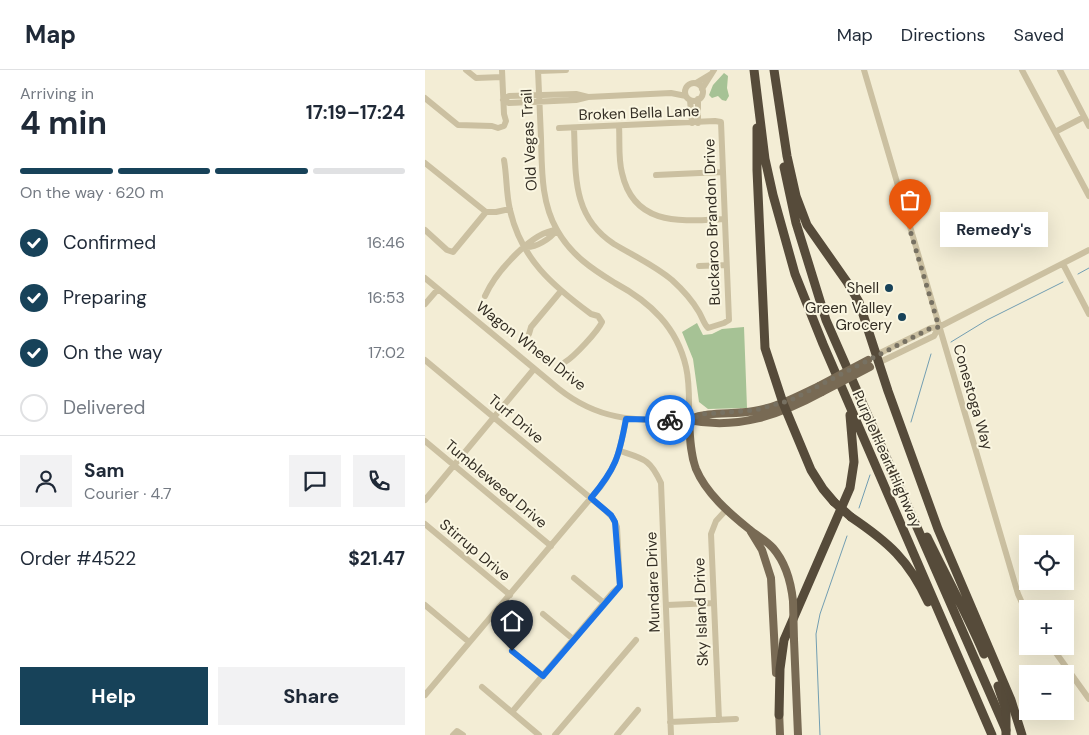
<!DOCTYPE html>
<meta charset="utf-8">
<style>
:root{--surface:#fff;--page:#f2f2f3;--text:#1f2937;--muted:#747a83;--line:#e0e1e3;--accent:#174259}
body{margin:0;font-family:"DM Sans",sans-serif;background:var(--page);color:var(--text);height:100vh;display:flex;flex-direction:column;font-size:19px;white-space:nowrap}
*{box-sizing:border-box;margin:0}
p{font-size:16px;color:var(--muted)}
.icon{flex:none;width:28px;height:28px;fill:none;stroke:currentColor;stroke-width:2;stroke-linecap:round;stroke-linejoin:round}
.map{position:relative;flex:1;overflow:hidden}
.panel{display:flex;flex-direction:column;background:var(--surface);width:425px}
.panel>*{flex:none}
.buttons{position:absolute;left:594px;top:465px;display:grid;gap:10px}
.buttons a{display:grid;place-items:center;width:55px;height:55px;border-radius:0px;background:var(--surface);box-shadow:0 5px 20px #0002;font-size:25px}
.pin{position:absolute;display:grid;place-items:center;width:42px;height:42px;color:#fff;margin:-51px -21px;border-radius:50% 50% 50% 0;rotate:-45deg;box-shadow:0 0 5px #0007}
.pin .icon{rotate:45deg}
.courier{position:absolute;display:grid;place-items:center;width:50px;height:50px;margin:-25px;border:4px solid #1a73e8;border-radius:50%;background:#fff;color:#222;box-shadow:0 1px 6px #0007}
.bubble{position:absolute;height:35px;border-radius:0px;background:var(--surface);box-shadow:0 5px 20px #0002;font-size:16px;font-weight:700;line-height:35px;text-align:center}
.summary em{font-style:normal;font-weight:700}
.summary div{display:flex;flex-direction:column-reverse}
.summary{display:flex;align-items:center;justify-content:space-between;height:85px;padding:0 20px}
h1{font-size:32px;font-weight:700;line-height:38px}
.bar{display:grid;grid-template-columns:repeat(4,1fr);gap:8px 5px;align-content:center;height:60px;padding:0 20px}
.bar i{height:6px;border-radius:4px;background:var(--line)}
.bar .current{background:var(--accent)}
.bar p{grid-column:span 4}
.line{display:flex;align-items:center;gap:12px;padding:0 20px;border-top:1px solid var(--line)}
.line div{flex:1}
.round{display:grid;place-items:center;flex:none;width:52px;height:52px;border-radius:0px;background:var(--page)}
ol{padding:0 20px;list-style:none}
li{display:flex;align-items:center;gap:15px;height:55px}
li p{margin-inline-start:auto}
li .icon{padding:5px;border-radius:50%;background:var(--accent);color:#fff;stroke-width:4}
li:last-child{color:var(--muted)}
li i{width:28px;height:28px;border:2px solid var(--line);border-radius:50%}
.primary-button{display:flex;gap:10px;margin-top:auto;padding:10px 20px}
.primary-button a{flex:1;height:58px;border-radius:0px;background:var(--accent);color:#fff;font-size:20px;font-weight:700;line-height:58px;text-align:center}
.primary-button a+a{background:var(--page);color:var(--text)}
header{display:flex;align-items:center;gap:30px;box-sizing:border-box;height:70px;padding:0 25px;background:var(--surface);border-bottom:1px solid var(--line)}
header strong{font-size:24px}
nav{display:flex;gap:28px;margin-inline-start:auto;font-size:18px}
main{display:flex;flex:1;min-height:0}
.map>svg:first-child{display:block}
.green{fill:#a6c295}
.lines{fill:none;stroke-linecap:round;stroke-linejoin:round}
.stream{stroke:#729eb2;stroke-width:1}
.minor{stroke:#cbc0a1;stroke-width:6}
.major{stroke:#786a54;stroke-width:8}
.highway{stroke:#564b3a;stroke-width:9}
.major-bridge{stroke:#786a54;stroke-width:8}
.highway-bridge{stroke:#564b3a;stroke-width:9}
.done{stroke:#777162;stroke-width:5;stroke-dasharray:0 9}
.route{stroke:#1a73e8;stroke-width:6}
.poi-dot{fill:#174259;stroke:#faf6e1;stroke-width:2}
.labels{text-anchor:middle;stroke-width:4;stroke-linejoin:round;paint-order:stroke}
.street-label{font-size:15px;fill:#342e24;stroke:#faf6e1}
.poi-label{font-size:15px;fill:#342e24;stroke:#faf6e1;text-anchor:end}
</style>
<header>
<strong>Map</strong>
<nav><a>Map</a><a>Directions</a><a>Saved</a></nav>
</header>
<main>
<section class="panel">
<div class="summary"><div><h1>4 min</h1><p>Arriving in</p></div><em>17:19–17:24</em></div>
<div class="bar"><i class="current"></i><i class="current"></i><i class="current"></i><i></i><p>On the way · 620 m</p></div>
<ol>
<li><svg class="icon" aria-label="check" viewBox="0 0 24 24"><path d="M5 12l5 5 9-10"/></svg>Confirmed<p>16:46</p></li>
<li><svg class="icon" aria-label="check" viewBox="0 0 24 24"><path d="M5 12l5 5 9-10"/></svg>Preparing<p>16:53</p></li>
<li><svg class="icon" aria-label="check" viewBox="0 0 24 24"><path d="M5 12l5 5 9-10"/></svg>On the way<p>17:02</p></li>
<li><i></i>Delivered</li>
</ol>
<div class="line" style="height:90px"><a class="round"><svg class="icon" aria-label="person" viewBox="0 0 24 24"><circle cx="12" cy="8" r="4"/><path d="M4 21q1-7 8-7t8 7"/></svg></a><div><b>Sam</b><p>Courier · 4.7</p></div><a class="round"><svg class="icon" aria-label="chat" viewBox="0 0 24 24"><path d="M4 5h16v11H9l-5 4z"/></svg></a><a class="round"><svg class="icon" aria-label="phone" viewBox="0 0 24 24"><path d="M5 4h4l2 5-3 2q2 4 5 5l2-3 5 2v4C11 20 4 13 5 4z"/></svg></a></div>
<div class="line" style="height:65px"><div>Order #4522</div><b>$21.47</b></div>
<div class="primary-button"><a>Help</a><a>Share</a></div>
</section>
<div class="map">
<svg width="664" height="665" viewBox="0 0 664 665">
<rect width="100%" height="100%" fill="#f3edd5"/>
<path class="green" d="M299 3 303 6 302 18 304 26 301 31 297 30 293 26 287 28 284 25 288 15Z
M272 253 278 265 287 264 297 259 319 257 322 338 283 339 274 332 268 289 257 262Z"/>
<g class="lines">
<path class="stream" d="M653 204 664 198
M526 272 562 250 638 212
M486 352 506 284
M434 438 445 405
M395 665 391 564 395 544 422 466"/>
<path class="minor" d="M41 0 51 8 77 7
M439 0 578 473 593 524 602 544
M597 0 664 126
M635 0 664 56
M113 1 141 0
M271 13 286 4
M260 22a9 9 0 1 1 18 0a9 9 0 1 1-18 0Z
M277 19 289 0
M0 28 33 55 67 56 73 58 79 56 81 51 79 44 77 0
M273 29V53
M78 30 84 33 151 30 163 27 246 23 261 26
M78 30 84 26 151 24 163 27
M265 30 267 53
M194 56C195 72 193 88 197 103 209 157 257 151 299 149
M134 58 290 51 296 52 304 250 299 253 283 258C279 254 277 247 274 242 267 230 258 220 247 210 229 195 209 186 189 174 146 146 151 103 149 58
M630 62 659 47
M79 90C82 107 81 123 85 140 96 189 128 216 166 244L173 246 177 252C173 261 149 287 140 292
M0 93 61 142H71L85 139
M231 105 297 102
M0 160 22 180 28 182 61 142
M100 177C111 178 125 169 132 160
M638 194 664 244
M274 196 301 195
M0 208 134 319C177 353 214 350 264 350 264 332 265 314 261 297 252 257 225 232 190 213 167 199 146 185 132 160 116 132 117 100 116 68 115 45 114 23 113 0
M60 226C70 203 107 161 132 160
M0 234 13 219
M104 264 106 257 136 221
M451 285 506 258 514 257 664 180
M0 290 180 440 188 448 192 457 195 516 188 522 87 642
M453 293 509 266 514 257
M0 371 126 476
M195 381C219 389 225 389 236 413L246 665
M0 430 109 299
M0 454 85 525
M149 508 179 533
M0 535 44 572
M242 535 288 533
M118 544 148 569
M626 576 664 629
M87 581 118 606
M57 617 114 665
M0 625 176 416C193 393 196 376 201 349
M294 650 286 464 291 451 302 439
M245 652 311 649
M28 665 32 661 38 665
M130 665 211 570
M192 665 213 640"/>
<path class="major" d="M265 349C285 341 307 345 329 341 353 337 373 326 394 316
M264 350C265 366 265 383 271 399 281 423 304 443 324 459 332 466 341 470 348 478 361 493 366 512 368 531
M264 350C312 360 355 345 397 322
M326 462 337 480 346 508 351 603
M369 570 373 665
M354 640 355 665"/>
<path class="highway" d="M329 0 340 89 348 125 370 204 398 274 567 665
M349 0 362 86 371 126 382 155 422 212 434 232 463 321 513 459 586 630 597 665
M332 58V100L340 278 358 333 386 400 398 419 409 432
M359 97 371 153 401 250 581 660
M426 447C463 472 484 490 503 532
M502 467C521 506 542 544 559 584
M354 645 355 599 359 570 425 418 429 392 425 345"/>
<path class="major-bridge" d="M394 316 443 290
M397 322 445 297
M368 531 369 570"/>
<path class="highway-bridge" d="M409 432 426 447
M573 616 581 640V665"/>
</g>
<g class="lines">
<path class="done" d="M245 350H264L277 344 331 340 366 330 506 258 514 257 485 160"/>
<path class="route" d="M87 581 118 606 195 516 190 452 186 445 166 428C191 398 194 387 201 349L245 350"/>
</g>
<g class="poi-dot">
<circle cx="464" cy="218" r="5"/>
<circle cx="477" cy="247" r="5"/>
</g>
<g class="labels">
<g class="street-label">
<text transform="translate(214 43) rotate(-2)" y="5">Broken Bella Lane</text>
<text transform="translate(104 70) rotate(-93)" y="5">Old Vegas Trail</text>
<text transform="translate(287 152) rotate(-92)" y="5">Buckaroo Brandon Drive</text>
<text transform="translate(106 276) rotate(38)" y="5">Wagon Wheel Drive</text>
<text transform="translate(548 327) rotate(74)" y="5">Conestoga Way</text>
<text transform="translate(91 349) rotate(40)" y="5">Turf Drive</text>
<text transform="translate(462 389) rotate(66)" y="5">Purple Heart Highway</text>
<text transform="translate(71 414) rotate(40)" y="5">Tumbleweed Drive</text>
<text transform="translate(50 480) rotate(40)" y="5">Stirrup Drive</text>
<text transform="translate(228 512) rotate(-92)" y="5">Mundare Drive</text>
<text transform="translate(276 542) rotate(-92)" y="5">Sky Island Drive</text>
</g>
<g class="poi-label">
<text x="454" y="223">Shell</text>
<text x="467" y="243">Green Valley<tspan x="467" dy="17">Grocery</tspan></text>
</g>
</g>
</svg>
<div class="buttons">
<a><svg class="icon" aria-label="locate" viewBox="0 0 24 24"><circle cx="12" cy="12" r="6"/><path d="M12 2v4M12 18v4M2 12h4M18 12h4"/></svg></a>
<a>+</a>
<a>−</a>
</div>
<div class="pin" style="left:485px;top:160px;background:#ea580c"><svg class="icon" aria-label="bag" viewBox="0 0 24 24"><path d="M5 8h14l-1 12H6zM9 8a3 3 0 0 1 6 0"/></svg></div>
<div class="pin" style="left:87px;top:581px;background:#1f2937"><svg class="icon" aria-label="home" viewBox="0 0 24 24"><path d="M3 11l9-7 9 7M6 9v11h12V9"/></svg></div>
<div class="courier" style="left:245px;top:350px"><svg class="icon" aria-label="bike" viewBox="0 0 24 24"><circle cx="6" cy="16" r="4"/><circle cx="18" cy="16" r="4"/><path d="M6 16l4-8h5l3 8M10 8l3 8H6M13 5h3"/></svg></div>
<div class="bubble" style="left:515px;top:142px;width:108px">Remedy's</div>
</div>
</main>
